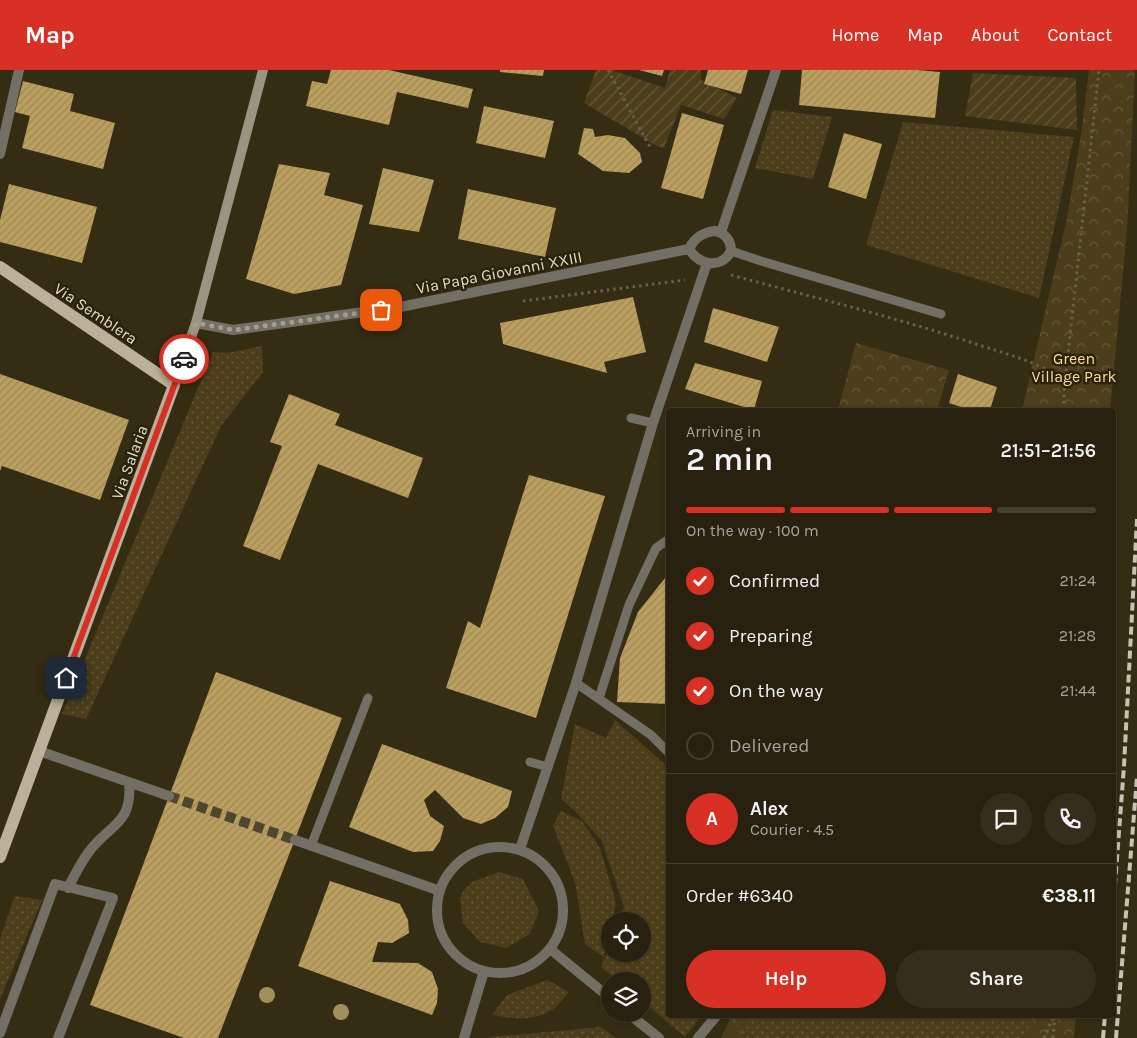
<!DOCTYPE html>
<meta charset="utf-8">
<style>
:root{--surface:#28210f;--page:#342e1d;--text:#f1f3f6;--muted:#a5a39e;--line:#443e2f;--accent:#d93025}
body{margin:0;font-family:Karla,sans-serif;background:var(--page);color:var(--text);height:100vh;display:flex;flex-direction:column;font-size:19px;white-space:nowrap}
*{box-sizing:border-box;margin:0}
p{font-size:16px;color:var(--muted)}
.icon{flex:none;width:28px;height:28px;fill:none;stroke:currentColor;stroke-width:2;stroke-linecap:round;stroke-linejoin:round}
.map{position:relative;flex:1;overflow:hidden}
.panel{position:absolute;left:666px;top:338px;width:450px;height:610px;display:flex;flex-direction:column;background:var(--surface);border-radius:5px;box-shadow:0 1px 4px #0004,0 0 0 1px var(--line)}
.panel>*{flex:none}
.fabs{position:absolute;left:601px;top:842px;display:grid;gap:10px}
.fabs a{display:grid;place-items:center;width:50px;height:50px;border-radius:50%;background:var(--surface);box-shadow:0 1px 4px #0004,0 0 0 1px var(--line);font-size:25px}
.pin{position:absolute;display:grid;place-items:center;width:42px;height:42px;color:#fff;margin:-21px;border-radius:10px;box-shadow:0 2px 8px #0006}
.courier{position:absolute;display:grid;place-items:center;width:50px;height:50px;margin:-25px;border:4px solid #d93025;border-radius:50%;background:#fff;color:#222;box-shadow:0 1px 6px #0007}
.summary em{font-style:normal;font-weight:600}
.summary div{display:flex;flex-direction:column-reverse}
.summary{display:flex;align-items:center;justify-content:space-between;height:85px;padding:0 20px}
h1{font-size:32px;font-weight:600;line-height:38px}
.bar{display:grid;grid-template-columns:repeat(4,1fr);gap:8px 5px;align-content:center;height:60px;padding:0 20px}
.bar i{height:6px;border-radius:4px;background:var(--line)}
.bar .active{background:var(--accent)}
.bar p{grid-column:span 4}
.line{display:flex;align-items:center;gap:12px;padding:0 20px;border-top:1px solid var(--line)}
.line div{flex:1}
.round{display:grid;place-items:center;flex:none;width:52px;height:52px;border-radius:26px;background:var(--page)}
ol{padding:0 20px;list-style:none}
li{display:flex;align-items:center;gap:15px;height:55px}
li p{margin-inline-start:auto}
li .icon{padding:5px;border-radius:50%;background:var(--accent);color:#fff;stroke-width:4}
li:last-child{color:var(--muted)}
li i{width:28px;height:28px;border:2px solid var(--line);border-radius:50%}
.action{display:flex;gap:10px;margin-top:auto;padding:10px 20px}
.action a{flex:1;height:58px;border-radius:30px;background:var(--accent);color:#fff;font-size:20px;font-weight:600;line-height:58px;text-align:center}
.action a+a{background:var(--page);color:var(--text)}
header{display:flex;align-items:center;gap:30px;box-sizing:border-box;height:70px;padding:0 25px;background:var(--accent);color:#fff}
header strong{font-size:24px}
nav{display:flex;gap:28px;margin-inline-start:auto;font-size:18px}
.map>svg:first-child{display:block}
.grass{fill:url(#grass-dots)}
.park{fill:url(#park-crowns)}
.garden{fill:url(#garden-furrows)}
.building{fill:url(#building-hatch)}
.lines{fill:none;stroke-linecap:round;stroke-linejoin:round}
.minor-tunnel{stroke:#4f4630;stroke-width:10;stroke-dasharray:10 5;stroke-linecap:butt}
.path{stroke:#69614c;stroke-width:3;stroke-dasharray:2.5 4;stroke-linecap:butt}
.service{stroke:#746f64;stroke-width:9}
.minor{stroke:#746f64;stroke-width:10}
.secondary{stroke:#9c9482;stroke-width:10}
.primary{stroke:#bbb099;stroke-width:12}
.rail{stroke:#c8c2b3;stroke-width:4;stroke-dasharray:8 4;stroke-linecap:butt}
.tree{fill:#a28e5c}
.done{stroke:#a59e8c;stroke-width:5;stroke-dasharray:0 9}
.route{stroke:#d93025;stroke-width:6}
.labels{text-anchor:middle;stroke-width:5;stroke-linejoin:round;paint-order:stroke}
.street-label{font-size:16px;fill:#e1dbcd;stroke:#2b220a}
.park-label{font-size:16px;fill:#fcde97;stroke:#2b220a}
</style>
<header>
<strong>Map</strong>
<nav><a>Home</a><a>Map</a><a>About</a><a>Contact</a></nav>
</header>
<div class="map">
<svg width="1137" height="968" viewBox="0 0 1137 968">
<defs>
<pattern id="grass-dots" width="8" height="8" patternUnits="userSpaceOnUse" patternTransform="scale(1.25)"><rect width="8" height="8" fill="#4c3e1a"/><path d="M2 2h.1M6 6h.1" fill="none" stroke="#66593a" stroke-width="1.8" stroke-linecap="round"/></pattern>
<pattern id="park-crowns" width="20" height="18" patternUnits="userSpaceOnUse" patternTransform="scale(1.25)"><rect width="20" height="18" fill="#4c3e1a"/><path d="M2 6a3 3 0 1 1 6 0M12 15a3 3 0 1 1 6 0" fill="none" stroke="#66593a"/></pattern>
<pattern id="garden-furrows" width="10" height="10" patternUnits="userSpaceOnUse" patternTransform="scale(1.25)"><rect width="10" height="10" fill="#4c3e1a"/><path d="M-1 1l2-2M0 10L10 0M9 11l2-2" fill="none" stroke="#66593a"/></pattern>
<pattern id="building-hatch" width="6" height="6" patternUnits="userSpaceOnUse" patternTransform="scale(1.25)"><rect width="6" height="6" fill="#ba9f5f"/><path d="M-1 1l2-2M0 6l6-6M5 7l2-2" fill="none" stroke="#9c8857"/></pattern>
</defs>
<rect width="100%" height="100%" fill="#352c14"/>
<path class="grass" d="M773 40 832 47 813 109 755 98Z
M903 52 1074 67 1039 228 866 175Z
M262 276 263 302 221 356 86 649 62 644 213 282 227 283Z
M615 650 669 698V945H702L685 967 643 931 642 911H618L601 897 610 875V884H642V851H619L624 837 602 771 575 741 561 729 575 654 606 668Z
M561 741 582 751 600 778 616 833 612 851H610V860L604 887 585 874 575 812 553 756Z
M499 802 523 809 539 841 530 864 506 878 480 872 463 853 460 828 463 821 472 812Z
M15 826 42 830 0 929V869Z
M547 910 569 922C564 927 559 936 553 939 533 952 514 949 492 945L507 925Z
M747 945H1033L1029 957 1021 968H744L740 959Z
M601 957 616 968H490V967Z"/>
<path class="park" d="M1089 0H1135L1127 160 1110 340H1022L1066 153 1081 65Z
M856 273 949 300 937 340H838Z
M732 945H747L740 959 744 968H721Z
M1033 945H1076L1074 968H1021L1029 957Z"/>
<path class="garden" d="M596 0H612L665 18 670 0H701V10L737 28 724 49 681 35 664 78 657 76 584 33Z
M973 3 1076 8 1077 60 965 46Z"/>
<path class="building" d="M331 0H389L473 19 468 38 397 22 389 55 306 36 312 11 327 14Z
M500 0H544L543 6 500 2Z
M639 0H664L662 6Z
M708 0H748L741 24 704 14Z
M802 0H917L940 2 935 48 799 35Z
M23 11 74 24 70 41 115 53 103 99 22 78 30 46 15 42Z
M484 36 554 51 545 88 476 73Z
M682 43 724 55 703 129 661 118Z
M584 58 593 59 595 67 608 65 625 68 640 83 642 92 629 103 603 101 578 84Z
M844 63 882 74 866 129 828 117Z
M279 94 330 103 324 125 363 135 341 215 294 224 246 209Z
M383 98 434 110 419 162 369 154Z
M9 114 97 137 82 193 0 172V150Z
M468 119 556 138 545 187 458 169Z
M633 227 646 282 604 292 607 303 503 274 500 253Z
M713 238 779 257 767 292 704 272Z
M695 293 762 311 754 340 685 319Z
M0 304 129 350 100 430 2 396 0 401Z
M958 304 997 317 990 340H970L949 333Z
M289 324 340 344 335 355 423 388 408 428 318 394 280 490 243 476 282 376 270 372Z
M529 405 605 426 536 648 446 618 468 551 480 558Z
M669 503V634L617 632 620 588 638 542Z
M216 602 342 648 218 968H184L90 935Z
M382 674 512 721 508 737 495 748 481 754 463 748 435 720 424 730 430 746 444 756 440 771 433 781 413 782 349 757Z
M330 811 400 834 408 850 409 863 392 873 378 872 372 892 418 893 432 902 438 919 437 933 432 945 298 896Z"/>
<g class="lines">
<path class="minor-tunnel" d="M169 726 295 770"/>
<path class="path" d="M608 0 650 77
M731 205C812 227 894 247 973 273 1005 284 1038 291 1065 311
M523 231 685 210
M1063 340 1065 311 1099 0
M1044 968 1054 945
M1053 968 1055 946"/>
<path class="service" d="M731 181 761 191 941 244
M631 348 653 353
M576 613 651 665 669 683
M599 628 629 535 656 478 669 469
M530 692 548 697
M311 776 368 628"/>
<path class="minor" d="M0 84 19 0
M715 161C725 163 731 170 731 181 721 200 699 195 689 179 694 168 704 162 715 161Z
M721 162 776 0
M196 253 233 260 400 237 689 179
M39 681 169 726
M295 770 440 821
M437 840a63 63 0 1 1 126 0a63 63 0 1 1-126 0Z
M520 779 576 613 653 353 707 193
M68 818C74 806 80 794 88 783 109 754 133 755 129 712
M550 879 610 928
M629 944 659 968
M0 963 55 814 113 828 58 968
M464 968 484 901
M698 968 717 945"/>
<path class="secondary" d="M174 315 196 253 263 0"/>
<path class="primary" d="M0 197 174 315 0 787"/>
<path class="rail" d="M1114 828 1124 696 1137 449
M1103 968 1105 945
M1116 968 1137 707"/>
</g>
<g class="tree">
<circle cx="267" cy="925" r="8"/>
<circle cx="341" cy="942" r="8"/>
</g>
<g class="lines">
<path class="done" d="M184 289 196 253 234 260 381 240"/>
<path class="route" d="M66 608 184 289"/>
</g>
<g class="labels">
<g class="street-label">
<text transform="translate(499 202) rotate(-11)" y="6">Via Papa Giovanni XXIII</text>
<text transform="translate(96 243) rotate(34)" y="6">Via Semblera</text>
<text transform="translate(129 392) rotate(-70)" y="6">Via Salaria</text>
</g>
<g class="park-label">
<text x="1074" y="294">Green<tspan x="1074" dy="18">Village Park</tspan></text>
</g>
</g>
</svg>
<div class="fabs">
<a><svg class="icon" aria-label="locate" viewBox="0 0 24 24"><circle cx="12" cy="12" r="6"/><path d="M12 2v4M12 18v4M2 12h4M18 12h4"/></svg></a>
<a><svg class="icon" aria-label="layers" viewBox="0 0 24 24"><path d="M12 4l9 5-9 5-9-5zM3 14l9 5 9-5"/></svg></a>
</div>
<div class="pin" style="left:381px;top:240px;background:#ea580c"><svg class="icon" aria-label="bag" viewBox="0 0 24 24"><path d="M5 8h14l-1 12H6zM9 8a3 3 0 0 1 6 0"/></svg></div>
<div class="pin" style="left:66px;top:608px;background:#1f2937"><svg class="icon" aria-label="home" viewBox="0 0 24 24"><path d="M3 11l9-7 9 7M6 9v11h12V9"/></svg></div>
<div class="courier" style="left:184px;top:289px"><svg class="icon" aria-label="car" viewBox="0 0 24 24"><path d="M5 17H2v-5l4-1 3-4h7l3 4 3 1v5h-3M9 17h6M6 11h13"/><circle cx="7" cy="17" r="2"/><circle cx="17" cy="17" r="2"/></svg></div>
<section class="panel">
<div class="summary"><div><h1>2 min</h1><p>Arriving in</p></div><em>21:51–21:56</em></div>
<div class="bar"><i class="active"></i><i class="active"></i><i class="active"></i><i></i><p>On the way · 100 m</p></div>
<ol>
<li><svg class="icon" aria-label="check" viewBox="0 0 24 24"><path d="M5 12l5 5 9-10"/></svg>Confirmed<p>21:24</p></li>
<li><svg class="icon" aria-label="check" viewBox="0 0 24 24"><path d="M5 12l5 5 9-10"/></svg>Preparing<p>21:28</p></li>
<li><svg class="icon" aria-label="check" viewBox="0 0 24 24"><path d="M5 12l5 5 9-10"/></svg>On the way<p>21:44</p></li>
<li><i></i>Delivered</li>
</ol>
<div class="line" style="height:90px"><b class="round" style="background:var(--accent);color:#fff">A</b><div><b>Alex</b><p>Courier · 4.5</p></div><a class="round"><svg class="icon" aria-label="chat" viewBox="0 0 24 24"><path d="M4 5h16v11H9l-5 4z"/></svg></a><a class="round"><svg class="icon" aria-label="phone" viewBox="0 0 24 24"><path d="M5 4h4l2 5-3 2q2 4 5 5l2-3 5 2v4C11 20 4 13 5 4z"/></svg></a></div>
<div class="line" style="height:65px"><div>Order #6340</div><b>€38.11</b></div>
<div class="action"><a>Help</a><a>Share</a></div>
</section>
</div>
